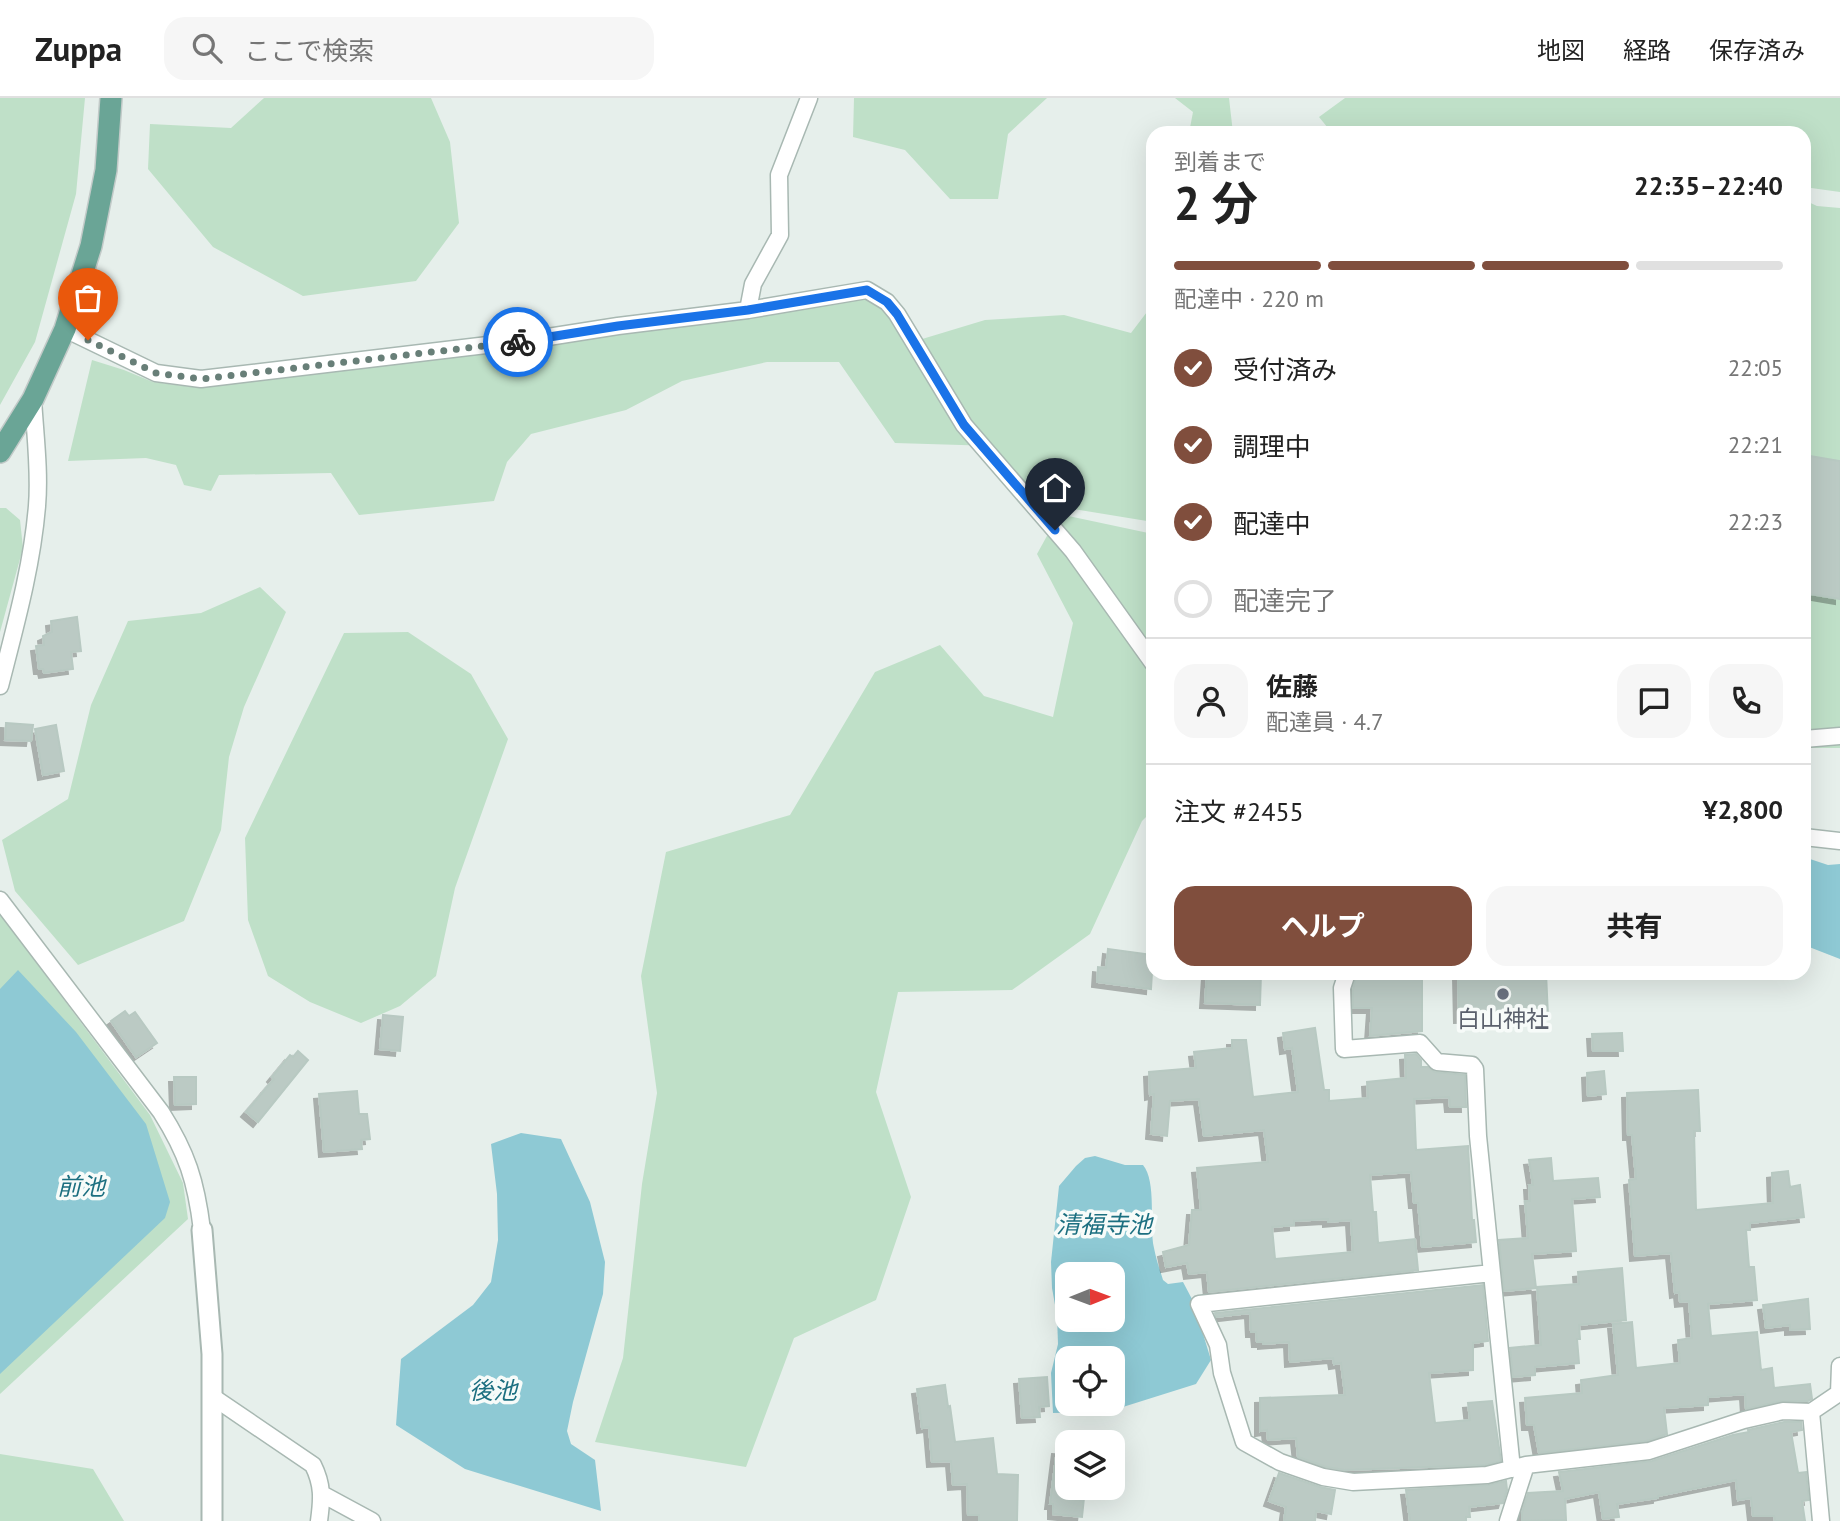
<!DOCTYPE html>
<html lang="ja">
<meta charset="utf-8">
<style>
:root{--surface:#fff;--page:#f6f6f6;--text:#222;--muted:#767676;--line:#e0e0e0;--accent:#804e3d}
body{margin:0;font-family:"PT Sans","Noto Sans JP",sans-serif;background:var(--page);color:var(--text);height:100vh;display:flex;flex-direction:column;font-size:26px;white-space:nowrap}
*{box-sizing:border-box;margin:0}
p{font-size:23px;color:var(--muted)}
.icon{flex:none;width:38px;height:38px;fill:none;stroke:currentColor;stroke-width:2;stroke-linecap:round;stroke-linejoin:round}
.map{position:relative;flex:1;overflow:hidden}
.panel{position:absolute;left:1146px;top:28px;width:665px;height:854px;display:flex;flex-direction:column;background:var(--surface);border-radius:21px;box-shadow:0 7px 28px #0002}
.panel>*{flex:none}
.needle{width:46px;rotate:89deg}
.controls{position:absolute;left:1055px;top:1164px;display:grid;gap:14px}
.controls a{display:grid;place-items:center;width:70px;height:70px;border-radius:14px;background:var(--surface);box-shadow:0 7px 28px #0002;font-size:35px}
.pin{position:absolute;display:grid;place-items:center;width:60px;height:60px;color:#fff;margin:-72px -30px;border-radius:50% 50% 50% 0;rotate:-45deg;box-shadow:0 0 7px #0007}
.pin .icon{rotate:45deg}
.courier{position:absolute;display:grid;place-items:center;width:70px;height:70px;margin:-35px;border:5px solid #1a73e8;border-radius:50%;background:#fff;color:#222;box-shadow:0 2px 9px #0007}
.summary em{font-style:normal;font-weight:700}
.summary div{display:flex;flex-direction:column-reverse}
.summary{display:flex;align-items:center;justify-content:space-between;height:119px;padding:0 28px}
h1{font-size:46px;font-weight:700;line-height:52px}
.bar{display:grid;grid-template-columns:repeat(4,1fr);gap:10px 7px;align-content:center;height:84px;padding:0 28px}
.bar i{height:9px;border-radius:5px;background:var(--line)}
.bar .on{background:var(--accent)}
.bar p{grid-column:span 4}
.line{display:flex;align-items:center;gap:18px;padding:0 28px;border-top:2px solid var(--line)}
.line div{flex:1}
.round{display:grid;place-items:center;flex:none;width:74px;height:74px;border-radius:21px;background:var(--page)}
ol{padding:0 28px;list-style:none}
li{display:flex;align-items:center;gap:21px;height:77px}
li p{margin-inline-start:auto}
li .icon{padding:7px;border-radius:50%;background:var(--accent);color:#fff;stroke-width:4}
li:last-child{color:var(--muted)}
li i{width:38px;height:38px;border:4px solid var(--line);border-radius:50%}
.action{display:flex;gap:14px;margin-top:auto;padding:14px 28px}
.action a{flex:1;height:80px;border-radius:21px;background:var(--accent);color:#fff;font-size:28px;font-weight:700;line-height:80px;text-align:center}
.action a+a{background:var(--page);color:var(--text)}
header{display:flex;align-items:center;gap:42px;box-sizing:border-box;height:98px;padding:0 35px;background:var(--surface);border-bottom:2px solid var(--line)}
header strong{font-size:33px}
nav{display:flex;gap:38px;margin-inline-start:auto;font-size:24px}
.search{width:490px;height:63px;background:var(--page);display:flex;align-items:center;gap:18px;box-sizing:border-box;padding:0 24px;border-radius:21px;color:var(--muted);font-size:26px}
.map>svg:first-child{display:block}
.green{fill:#bfe0c8}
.water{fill:#8ec9d4;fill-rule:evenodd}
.building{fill:#bbcac4;stroke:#b8c9c2;stroke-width:2;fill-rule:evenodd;filter:url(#shadow)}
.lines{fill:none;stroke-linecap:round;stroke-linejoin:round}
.minor-casing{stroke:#a8b8b2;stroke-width:19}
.tertiary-casing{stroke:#a8b8b2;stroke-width:23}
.primary-casing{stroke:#c2cac8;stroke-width:24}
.minor{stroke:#fff;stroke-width:16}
.tertiary{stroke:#fff;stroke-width:19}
.primary{stroke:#6aa596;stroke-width:21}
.done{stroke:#687f78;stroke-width:7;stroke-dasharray:0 12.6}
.route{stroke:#1a73e8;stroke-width:9}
.worship-dot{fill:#6b7280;stroke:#f7fbf9;stroke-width:2.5}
.labels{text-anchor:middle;stroke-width:7;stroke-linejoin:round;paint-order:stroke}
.worship-label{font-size:23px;fill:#5b616d;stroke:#f7fbf9}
.water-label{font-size:24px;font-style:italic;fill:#1c6f80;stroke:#f7fbf9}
</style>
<header>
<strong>Zuppa</strong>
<div class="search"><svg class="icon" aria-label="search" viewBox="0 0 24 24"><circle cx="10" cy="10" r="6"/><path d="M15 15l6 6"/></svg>ここで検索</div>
<nav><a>地図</a><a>経路</a><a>保存済み</a></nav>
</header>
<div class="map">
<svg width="1840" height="1423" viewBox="0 0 1840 1423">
<defs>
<filter id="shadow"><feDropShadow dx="-5" dy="5" stdDeviation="0" flood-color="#0004"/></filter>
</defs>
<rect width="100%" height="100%" fill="#e6efeb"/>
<path class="green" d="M0 0H85L76 96 35 244 0 307Z
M264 0H431L450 44 459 125 416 183 303 198 213 149 148 71 150 26 231 30Z
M854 0H1047L1008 36 998 101H950L905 52 853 39Z
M1175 0H1229L1233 35H1189L1193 14Z
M1345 0H1840V94L1804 89V35H1657V29L1620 35H1332L1319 19Z
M1804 102 1817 108 1840 110V650H1804Z
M865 198 883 208 909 245 985 222 1064 217 1131 235 1153 206V424L1043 406 994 348 895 345 839 264H767L682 283 626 312 531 336 507 364 494 403 359 417 331 375 219 377 211 393 184 387 176 367 146 360 68 363 92 262 124 272 153 284 192 289 252 283 564 242Z
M0 410H6L20 422 23 450 0 534Z
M1059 416 1153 436V712L1142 723 1090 836 1012 892 898 894 876 994 911 1099 876 1202 794 1240 746 1369 595 1344 623 1260 642 1086 657 995 641 878 666 754 790 717 875 574 940 547 984 598 1053 619 1073 525 1037 456Z
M260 489 286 514 244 609 229 659 221 732 184 823 78 867 15 793 2 742 68 701 91 607 128 523 201 515Z
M408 534 471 576 508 641 455 790 436 878 400 908 361 925 310 904 268 878 248 822 245 740 344 535Z
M0 816 150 1017 183 1085 188 1121 0 1296Z
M0 1356 93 1371 124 1423H0Z"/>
<path class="water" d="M1804 759 1828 767 1840 766V861L1804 847Z
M18 872 76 934 146 1026 170 1104 165 1120 0 1276V891Z
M521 1035 561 1041 590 1104 605 1164 603 1196 573 1304 567 1333 571 1346 595 1362 601 1413 465 1371 396 1327 401 1261 473 1207 491 1184 498 1142 497 1096 491 1046Z
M1095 1058 1125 1067H1143C1157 1084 1149 1127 1154 1150 1156 1161 1160 1172 1163 1182L1168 1186 1183 1184 1193 1203 1211 1262 1196 1286 1107 1314 1053 1315 1051 1275 1058 1246 1057 1218 1052 1190 1051 1164 1059 1088 1076 1068 1085 1060ZM1068 1176H1113V1222H1068ZM1068 1260H1113V1306H1068Z"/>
<path class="building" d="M1804 357 1840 363V501L1804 495Z
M77 519 81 553 71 554 73 571 44 575 43 571H39L36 548 44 547 43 538 52 534 51 523Z
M6 625 33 627 31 643 5 642Z
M56 627 64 673 43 677 35 631Z
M1108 851 1153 857 1151 891 1097 884 1098 869 1106 870Z
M1207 875H1261L1260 907 1205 905Z
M1357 875H1422V933L1370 938 1372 910H1353V892Z
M1458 875H1546L1548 918 1459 920Z
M125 913 129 918 135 914 157 945 136 959 111 923Z
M383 917 403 919 400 953 380 951Z
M1315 930 1324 992H1329V1003L1368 1000 1367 984 1406 980 1405 957 1416 956 1421 962V969H1428L1435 974 1465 977 1466 1009H1450L1449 999 1414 1001 1416 1052 1468 1048 1472 1122H1474L1476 1144 1422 1149 1418 1105H1414L1411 1074 1370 1077 1373 1114H1376L1378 1145 1415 1141 1418 1172 1209 1194 1207 1174 1189 1176 1187 1165 1166 1169 1163 1154 1189 1147 1192 1112H1201L1197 1070 1268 1064 1264 1032 1204 1038 1199 1001 1170 1003 1167 1038 1151 1036 1154 996 1150 997 1149 974 1196 970 1194 954 1232 950V942H1246L1253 999 1298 994 1292 950 1285 951 1283 935ZM1328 1121V1124L1351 1122 1353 1154 1275 1161 1272 1129 1294 1127V1123Z
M1622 935 1623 953H1593L1592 936Z
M298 953 308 962 258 1024 246 1014 274 981 272 979 290 957 293 959Z
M1604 973 1606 996 1588 998 1587 975Z
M174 979H196V1006L175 1007Z
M1698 992 1700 1033H1694L1696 1112 1773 1105 1772 1075 1788 1073 1790 1089 1800 1087 1804 1119 1750 1125V1132H1746L1749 1169H1754L1757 1202 1708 1206 1711 1238 1757 1234 1761 1272 1772 1270 1774 1290 1810 1286 1812 1301 1808 1303H1781L1746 1311 1745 1296 1708 1299V1307L1664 1310 1667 1336 1647 1343 1539 1355 1534 1327H1527L1525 1300 1582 1295 1581 1282 1618 1277 1613 1226 1632 1224 1636 1270 1680 1265 1678 1242 1692 1240 1689 1203 1680 1204 1679 1194 1675 1195 1671 1155 1635 1158 1629 1082 1636 1081 1632 1037H1628L1627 995Z
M357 993 359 1016H367L370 1041 361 1042 362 1051 324 1054 319 996Z
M1551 1060 1553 1083 1598 1080 1600 1099 1572 1101 1576 1153 1532 1156 1536 1190 1504 1193 1499 1142 1528 1140 1525 1103H1530L1529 1087H1533L1529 1062Z
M1622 1170 1626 1222 1579 1227 1580 1241H1577L1579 1265 1535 1269V1277L1513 1279 1510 1250 1541 1247 1537 1189 1579 1186 1578 1174Z
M1483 1187 1488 1243 1473 1245V1272L1429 1275 1435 1325 1470 1322 1468 1305 1492 1303 1501 1363 1485 1367 1344 1372 1326 1369 1298 1359 1296 1340 1268 1342 1267 1332 1260 1333V1300L1345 1297 1341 1265 1334 1266 1333 1260 1290 1264 1289 1244 1263 1246V1244H1257L1256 1234H1251L1250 1215 1216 1219 1215 1215Z
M1808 1201 1810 1231 1790 1232V1227L1766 1230 1763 1207Z
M1047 1279 1049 1308 1039 1309 1040 1319 1022 1320 1019 1281Z
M945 1287 948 1309 950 1308 955 1344 993 1340 997 1376 1018 1377 1017 1423H979V1417H968L967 1386 953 1387 951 1363 932 1364 929 1329 922 1330 917 1291Z
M1784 1324H1801L1802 1332 1791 1334 1798 1375 1806 1374 1809 1402 1802 1403 1805 1423H1775L1774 1418H1753L1751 1400 1738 1402 1736 1382 1658 1398V1400L1617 1406 1619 1419 1603 1421 1599 1394 1565 1401 1566 1422 1522 1423V1415L1528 1395 1563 1393 1559 1374 1652 1363 1733 1337 1749 1334 1748 1332Z
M1057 1351 1068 1352V1390H1085L1082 1419 1053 1416V1406H1050Z
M1279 1375 1320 1389 1335 1392 1331 1416 1316 1413 1315 1423H1284L1286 1409 1269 1403Z
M1506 1383 1507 1392 1503 1405 1469 1409 1470 1419H1466V1423H1410L1406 1392 1488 1387Z"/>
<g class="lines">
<defs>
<path id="minor" d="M748 212 753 186 780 137 779 77 809 0
M65 231 156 275 201 281 529 242 618 228 748 212 867 192 887 204 897 216 964 327 1073 453 1153 565
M0 588C15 529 32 469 37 408 40 373 35 336 33 301
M1804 641 1840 638
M1804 739 1840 743
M0 802 161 1014C187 1055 196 1083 202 1132
M1347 875 1342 890 1344 951 1420 945 1437 964 1472 967 1475 971 1478 1038 1512 1371
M1492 1175 1199 1206 1218 1247 1222 1275 1244 1344 1280 1364 1323 1379 1353 1384 1487 1377 1526 1367 1649 1353 1744 1322 1783 1313 1811 1314 1839 1295 1840 1268
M213 1299 313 1367C323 1387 322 1401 319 1423
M1811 1314 1821 1423
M322 1396 372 1423
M1508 1423 1526 1367"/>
<path id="tertiary" d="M202 1132 212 1256V1423"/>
<path id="primary" d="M0 354 33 301 65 231 91 148 106 72 111 0"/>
</defs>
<use href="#minor" class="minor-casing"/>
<use href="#tertiary" class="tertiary-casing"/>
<use href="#primary" class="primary-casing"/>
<use href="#minor" class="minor"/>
<use href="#tertiary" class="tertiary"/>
<use href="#primary" class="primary"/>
</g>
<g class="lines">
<path class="done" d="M88 242 156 275 201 281 518 244"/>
<path class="route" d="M518 244 618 228 748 212 867 192 887 204 897 216 964 327 1055 432"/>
</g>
<circle class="worship-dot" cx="1503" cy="896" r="7"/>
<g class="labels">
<g class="worship-label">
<text x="1503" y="929">白山神社</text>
</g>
<g class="water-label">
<text x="81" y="1097">前池</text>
<text x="1104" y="1135">清福寺池</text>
<text x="493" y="1301">後池</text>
</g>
</g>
</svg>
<div class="controls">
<a><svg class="needle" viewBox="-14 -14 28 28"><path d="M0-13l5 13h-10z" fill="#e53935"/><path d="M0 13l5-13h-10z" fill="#767676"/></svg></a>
<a><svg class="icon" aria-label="locate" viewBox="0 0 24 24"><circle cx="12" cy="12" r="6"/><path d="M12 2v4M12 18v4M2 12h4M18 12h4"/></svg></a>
<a><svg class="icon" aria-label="layers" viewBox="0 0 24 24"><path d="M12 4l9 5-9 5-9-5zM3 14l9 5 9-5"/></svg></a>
</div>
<div class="pin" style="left:88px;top:242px;background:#ea580c"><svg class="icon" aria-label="bag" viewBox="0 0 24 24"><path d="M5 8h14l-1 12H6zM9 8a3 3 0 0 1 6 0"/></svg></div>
<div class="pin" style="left:1055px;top:432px;background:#1f2937"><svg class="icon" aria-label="home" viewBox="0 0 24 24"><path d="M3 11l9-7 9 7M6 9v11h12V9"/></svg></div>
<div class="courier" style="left:518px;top:244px"><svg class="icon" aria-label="bike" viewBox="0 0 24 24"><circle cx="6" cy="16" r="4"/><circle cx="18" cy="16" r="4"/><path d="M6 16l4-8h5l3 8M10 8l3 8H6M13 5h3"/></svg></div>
<section class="panel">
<div class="summary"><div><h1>2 分</h1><p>到着まで</p></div><em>22:35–22:40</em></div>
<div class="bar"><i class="on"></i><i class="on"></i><i class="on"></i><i></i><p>配達中 · 220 m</p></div>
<ol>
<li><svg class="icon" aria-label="check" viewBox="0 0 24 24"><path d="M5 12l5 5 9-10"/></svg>受付済み<p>22:05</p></li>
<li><svg class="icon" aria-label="check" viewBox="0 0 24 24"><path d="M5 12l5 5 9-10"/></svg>調理中<p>22:21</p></li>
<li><svg class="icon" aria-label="check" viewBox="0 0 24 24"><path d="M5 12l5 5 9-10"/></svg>配達中<p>22:23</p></li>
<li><i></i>配達完了</li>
</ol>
<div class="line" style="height:126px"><a class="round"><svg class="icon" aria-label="person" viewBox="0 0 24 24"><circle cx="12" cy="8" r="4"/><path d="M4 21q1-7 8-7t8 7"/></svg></a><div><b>佐藤</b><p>配達員 · 4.7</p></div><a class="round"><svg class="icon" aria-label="chat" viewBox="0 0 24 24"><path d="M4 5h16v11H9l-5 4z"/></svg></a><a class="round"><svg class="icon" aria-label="phone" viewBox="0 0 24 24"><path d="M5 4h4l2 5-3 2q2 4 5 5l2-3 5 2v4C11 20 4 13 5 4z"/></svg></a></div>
<div class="line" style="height:91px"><div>注文 #2455</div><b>¥2,800</b></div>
<div class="action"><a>ヘルプ</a><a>共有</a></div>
</section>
</div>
